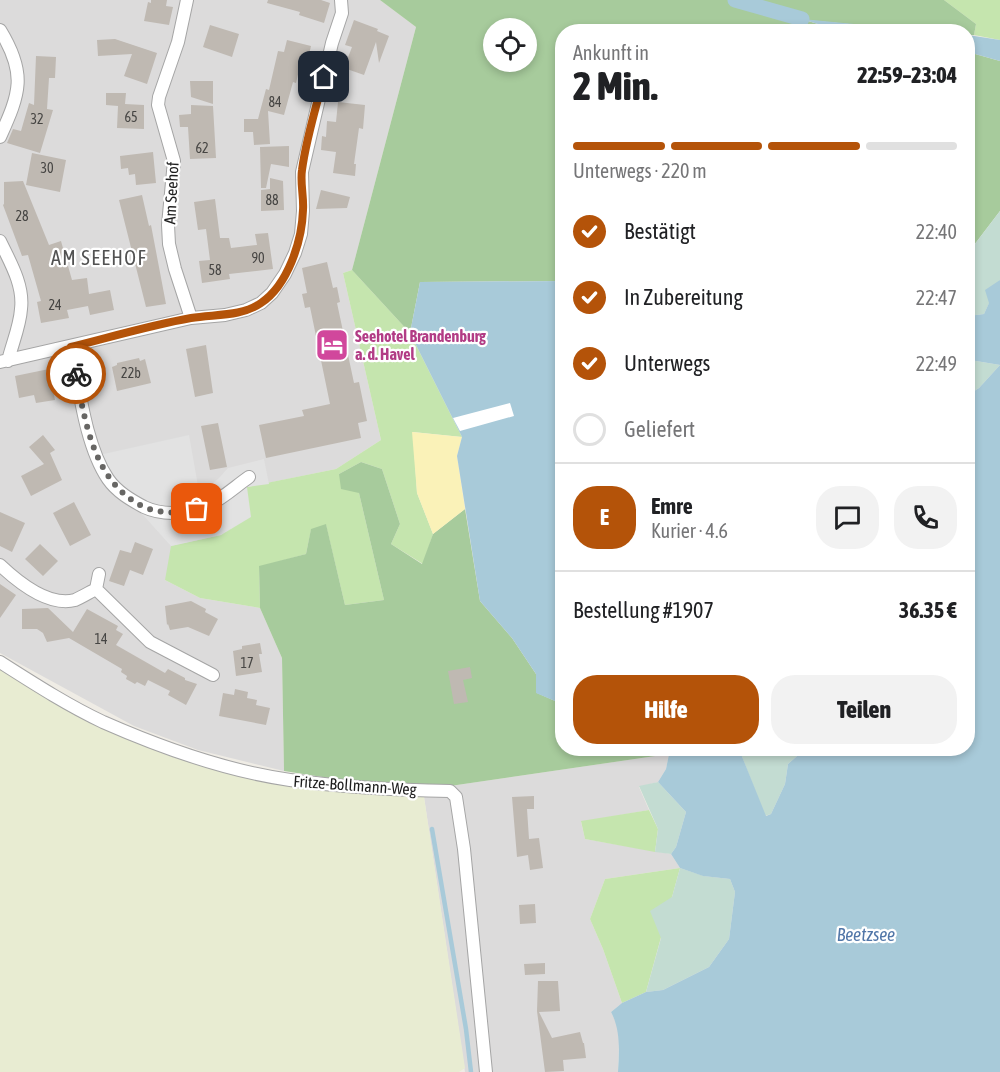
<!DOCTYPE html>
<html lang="de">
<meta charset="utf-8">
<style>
:root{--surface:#fff;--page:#f2f2f2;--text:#202124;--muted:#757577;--line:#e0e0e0;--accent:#b45309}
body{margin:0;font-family:"Asap Condensed",sans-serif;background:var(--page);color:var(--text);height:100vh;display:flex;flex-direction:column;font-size:22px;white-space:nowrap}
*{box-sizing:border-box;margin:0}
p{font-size:20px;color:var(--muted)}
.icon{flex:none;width:33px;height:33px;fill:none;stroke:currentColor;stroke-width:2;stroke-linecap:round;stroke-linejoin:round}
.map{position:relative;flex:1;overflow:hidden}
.drawer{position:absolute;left:555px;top:24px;width:420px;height:732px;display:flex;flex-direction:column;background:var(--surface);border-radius:24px;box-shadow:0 3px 9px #0003}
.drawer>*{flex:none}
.tools{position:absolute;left:483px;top:18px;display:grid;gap:12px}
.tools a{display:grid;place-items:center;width:54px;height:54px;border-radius:50%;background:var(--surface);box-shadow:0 3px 9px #0003;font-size:30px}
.pin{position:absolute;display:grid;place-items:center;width:51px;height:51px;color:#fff;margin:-26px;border-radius:12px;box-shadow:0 3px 9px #0006}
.courier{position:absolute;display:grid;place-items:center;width:60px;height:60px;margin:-30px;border:4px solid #b45309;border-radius:50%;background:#fff;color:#222;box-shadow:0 2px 8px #0007}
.overview em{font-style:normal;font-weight:800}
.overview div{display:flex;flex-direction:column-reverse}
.overview{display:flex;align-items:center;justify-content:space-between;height:102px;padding:0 18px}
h1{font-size:39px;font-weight:800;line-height:45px}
.bar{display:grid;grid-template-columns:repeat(4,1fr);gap:9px 6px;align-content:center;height:72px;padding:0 18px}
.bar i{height:8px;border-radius:4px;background:var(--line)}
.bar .selected{background:var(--accent)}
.bar p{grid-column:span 4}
.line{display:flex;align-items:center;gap:15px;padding:0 18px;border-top:2px solid var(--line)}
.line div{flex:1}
.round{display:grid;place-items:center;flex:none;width:63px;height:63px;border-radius:24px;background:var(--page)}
ol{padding:0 18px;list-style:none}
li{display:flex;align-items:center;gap:18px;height:66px}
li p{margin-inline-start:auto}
li .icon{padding:6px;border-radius:50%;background:var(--accent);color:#fff;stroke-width:4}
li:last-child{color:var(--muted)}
li i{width:33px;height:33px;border:3px solid var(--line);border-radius:50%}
.button{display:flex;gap:12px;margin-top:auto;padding:12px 18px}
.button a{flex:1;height:69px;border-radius:24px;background:var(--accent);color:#fff;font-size:24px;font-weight:800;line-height:69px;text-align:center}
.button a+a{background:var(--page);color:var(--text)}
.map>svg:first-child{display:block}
.residential{fill:#dcdbdb}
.farmland{fill:#e8ecd2}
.grass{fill:#c5e5ae}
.forest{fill:#a7cb9c;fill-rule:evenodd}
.wetland{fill:#c3dcd2}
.sand{fill:#faf2b8}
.parking{fill:#e2e2e2}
.water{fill:#a8cad9}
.pier{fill:#fff}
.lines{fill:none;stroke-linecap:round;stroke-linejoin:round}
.stream{stroke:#a8cad9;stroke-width:4.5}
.canal{stroke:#a8cad9;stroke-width:15}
.building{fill:#bfb9b2}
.minor-casing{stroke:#a5a5a5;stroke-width:14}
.minor{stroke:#fff;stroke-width:12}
.done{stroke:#676664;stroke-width:6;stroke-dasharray:0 10.8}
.route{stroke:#b45309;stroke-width:8}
.labels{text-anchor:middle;stroke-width:4.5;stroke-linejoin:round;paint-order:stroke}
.number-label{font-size:14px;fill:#464543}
.street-label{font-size:16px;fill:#1e1e1e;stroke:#fff}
.hotel-label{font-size:16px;font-weight:bold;fill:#b23c85;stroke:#fff;text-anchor:start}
.water-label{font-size:18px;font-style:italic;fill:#5176a8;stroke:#fff}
.quarter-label{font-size:20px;letter-spacing:1.5px;fill:#515151;stroke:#fff}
</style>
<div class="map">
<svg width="1000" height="1072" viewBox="0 0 1000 1072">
<rect width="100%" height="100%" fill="#efece5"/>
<path class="residential" d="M0 0H380L416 27 352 270 343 273 381 440 336 469 248 487 251 517 221 535 165 580 200 598 260 608 282 658 284 771 198 750 134 726 0 653Z
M669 754 666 769 658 782 639 787 649 810 581 822 585 839 671 854 680 868 605 879 590 919 603 949 622 1003 611 1012 617 1024 619 1039 618 1072H465L424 797 450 786Z"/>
<path class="farmland" d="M0 668 99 726 167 755 225 773 288 786 373 795 424 797 465 1068 459 1072H0Z"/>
<path class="grass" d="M944 0H1000V40L974 35 976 24Z
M352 270 410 333 462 437 413 432 417 493 433 534 423 564 391 544 400 524 382 469 361 462 339 474 359 493 384 600 345 605 326 525 311 530 306 554 259 567 260 608 200 598 165 580 171 546 221 535 247 487 336 469 381 440 343 273Z
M649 810 658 829 655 852 585 839 581 821Z
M680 868 646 992 622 1003 603 949 590 919 605 879Z"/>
<path class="forest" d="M380 0H944L976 24 974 35H968V32L927 31 805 20 840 31 562 32V281L420 282 410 333 352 270 416 27ZM494 28H526V62H494Z
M968 52 1000 61V211L968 253Z
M361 462 382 469 400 524 391 544 422 564 433 534 465 509 480 601 512 638 536 674 537 693 562 704V748H645L669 754 450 786 374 785 284 771 282 658 260 608 259 566 306 554 311 529 326 524 345 605 384 600 359 493 341 489 339 474Z"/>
<path class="wetland" d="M1000 211V280L984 314 968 316V253Z
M968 357 970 360 1000 365 979 388 968 395Z
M739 749H805L788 764 785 784 771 814 765 816Z
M658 782 686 812 676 847 671 854 655 852 658 829 639 786Z
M680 868 704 876 730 879 735 892 729 939 709 967 663 990 646 992 661 938 650 911 672 897Z"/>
<path class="sand" d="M412 432 462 437 457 456 465 509 433 534 417 493Z"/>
<path class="parking" d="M189 435 198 486 203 491 219 478 228 468 264 459 269 484 247 487 251 517 221 535 171 546 143 515 115 495 103 481 90 457Z"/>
<path class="water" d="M802 19 927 31H840Z
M968 35 1000 40V61L968 52Z
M1000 280V1072H618C619 1051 621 1031 611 1012L622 1003 646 992 663 990 709 967 729 939 735 892 730 879 703 876 680 868 671 854 676 847 686 812 658 782 666 769 669 754 645 749H739L766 816 771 814 785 784 788 764 805 749 968 748V395L979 388 1000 365 970 360 968 357V316L984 314 989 303 985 290Z
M562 281V704L536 693V674L512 638 480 601 457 456 462 437 410 333 420 282Z"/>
<path class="pier" d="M510 403 514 416 460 431 453 418Z"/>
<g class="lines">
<path class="stream" d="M432 829 466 1029 471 1072"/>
<path class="canal" d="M735 0 802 19"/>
</g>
<path class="building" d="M151 0H167L166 6 173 7 169 25 144 21 148 2 151 3Z
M268 0H321L330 3 324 23 299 15 300 12 267 3Z
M354 20 378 29 377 31 389 36 379 63 376 42 364 75 344 68 352 47 345 45Z
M210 25 239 34 232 57 203 47Z
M115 39 157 53 147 84 124 76 132 54 98 56 97 40Z
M287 40 311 46 308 59 302 57 296 83 293 82 284 115 268 111 270 144 254 145 253 132H244V119H258L266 89 269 90 278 51 284 52Z
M36 56 56 57 55 78H49L47 109 53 110 40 153 7 143 13 129 21 131 29 103 34 105Z
M190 81H213V104L191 97Z
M106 93H126L125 104 144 105V129L117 128 118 106 106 105Z
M338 102 365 105 363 129 359 128 354 164H356L355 176 333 173 336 152 321 150 322 136 326 137 327 121 336 122Z
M191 105 213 106 216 158 190 159 188 127H180L179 115 191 114Z
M289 146V167L271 164 266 188H261L260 147Z
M153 152 156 183 136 185 135 174 129 175 128 168 121 169 120 156Z
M32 153 66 160 60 192 26 185Z
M270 178 283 181 284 210 261 211V190L270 189Z
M23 181 49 245 61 241 72 280 87 278 89 294 110 290 114 310 90 315 88 306 67 310 69 318 41 323 37 302 41 301 28 255 22 256 3 205 4 204V182Z
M321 190 350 197 347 208 316 209Z
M142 195 149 226 151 225 166 304 146 307 119 200Z
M215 199 220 238H229L231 248 257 245 255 234 268 233 273 269 229 274 230 279 202 283 199 261 210 260 206 229 198 230 194 202Z
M327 262 333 288 337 287 340 302 337 303 354 383 359 382 367 421 358 423 361 438 266 458 259 425 304 416 302 410 330 404 310 307 305 308 302 294 307 293 302 268Z
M206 345 213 393 195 397 186 349Z
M139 358 140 361 145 359 151 383 117 391 112 367 117 365V363Z
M49 369 55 400 36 403 34 395 19 398 15 376Z
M218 423 227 467 210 470 201 426Z
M43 435 55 450 50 453 62 480 31 496 21 476 44 464 29 447Z
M74 502 91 535 70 546 53 513Z
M0 512 25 523 12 552 0 546Z
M135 542 153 549 143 575 130 570 124 586 109 581 120 550 131 553Z
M40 544 58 561 43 576 25 559Z
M0 584 16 595 0 618Z
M191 601 206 609 205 612 218 619 209 636 188 627 170 630 168 624 167 625 165 606Z
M48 608 73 632 87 609 118 626 116 630 123 634 116 645 165 673 168 669 185 678V680L197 684 186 705 168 695 170 691 148 680 145 686 137 682 135 684 126 679 127 676 121 672 122 669 69 638 47 642 43 633 37 629H22V609Z
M260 643 262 654H259L262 672 236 676 233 651 242 649V646Z
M470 667 472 678 463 680 468 702 454 704 448 671Z
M235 689 248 692 247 698 257 700 256 705 270 708 266 725 219 716 223 693 234 695Z
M534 796V809H527L529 839 539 838 543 868 530 870 528 855 517 857 512 797Z
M535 904 536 923 520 924 519 905Z
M545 963V974L525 975 524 964Z
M538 981H558L560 1011 539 1012 552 1038 580 1032 583 1043H584L586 1058 563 1060 564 1071 545 1072 537 1011Z"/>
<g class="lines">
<defs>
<path id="minor" d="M187 0 178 42 159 97 158 105 174 161 168 225 169 244 175 269 191 318
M0 30C27 74 20 93 0 137
M0 241C10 262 24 285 21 309 20 326 12 344 8 361
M71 347C79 386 85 445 108 479 117 492 131 500 144 507 163 516 188 514 207 506 222 499 236 486 249 477
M0 362 191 318 225 315 246 310 261 303 272 293 285 274 295 253 301 234 303 211 302 172 332 43 342 13 341 0
M0 565C18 582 48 607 75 600 82 597 90 592 96 589L99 574
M96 589 150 642 213 675
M0 662C33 683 67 705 103 722 162 748 226 771 290 780 343 787 396 790 450 791L456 797 464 849 486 1072"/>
</defs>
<use href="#minor" class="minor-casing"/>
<use href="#minor" class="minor"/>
</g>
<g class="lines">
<path class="done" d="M76 374C85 422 94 482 142 506 159 514 179 514 197 509"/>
<path class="route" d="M76 374 71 347C111 337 151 325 191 318 214 314 241 317 261 303 288 285 302 241 303 210 304 197 300 183 302 170 306 139 316 107 324 77"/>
</g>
<defs>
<symbol id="hotel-square" viewBox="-11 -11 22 22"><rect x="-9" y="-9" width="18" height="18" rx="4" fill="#d1479c" stroke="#fff"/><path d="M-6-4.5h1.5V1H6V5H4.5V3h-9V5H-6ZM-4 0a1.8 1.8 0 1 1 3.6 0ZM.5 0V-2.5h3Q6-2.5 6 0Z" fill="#fff"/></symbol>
</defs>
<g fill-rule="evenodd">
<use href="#hotel-square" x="313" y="326" width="38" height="38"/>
</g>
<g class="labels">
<g class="number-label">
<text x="275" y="107">84</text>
<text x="131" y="122">65</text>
<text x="37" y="124">32</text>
<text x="202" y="153">62</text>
<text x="47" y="173">30</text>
<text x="272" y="205">88</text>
<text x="22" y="221">28</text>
<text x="258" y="263">90</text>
<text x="215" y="275">58</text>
<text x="55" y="310">24</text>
<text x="131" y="378">22b</text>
<text x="101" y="644">14</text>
<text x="247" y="668">17</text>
</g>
<g class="street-label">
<text transform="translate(171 193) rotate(-87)" y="6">Am Seehof</text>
<text transform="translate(355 785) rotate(4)" y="6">Fritze-Bollmann-Weg</text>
</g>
<g class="hotel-label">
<text x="355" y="342">Seehotel Brandenburg<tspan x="355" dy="18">a. d. Havel</tspan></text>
</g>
<g class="water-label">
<text x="866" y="941">Beetzsee</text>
</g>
<g class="quarter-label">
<text x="99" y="265">AM SEEHOF</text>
</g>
</g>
</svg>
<div class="tools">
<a><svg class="icon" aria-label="locate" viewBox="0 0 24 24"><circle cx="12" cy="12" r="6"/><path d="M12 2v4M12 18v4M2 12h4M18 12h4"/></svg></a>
</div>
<div class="pin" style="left:197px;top:509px;background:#ea580c"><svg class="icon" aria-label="bag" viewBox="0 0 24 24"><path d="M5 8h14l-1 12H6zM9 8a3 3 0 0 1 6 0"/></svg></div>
<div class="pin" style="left:324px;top:77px;background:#1f2937"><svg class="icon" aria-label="home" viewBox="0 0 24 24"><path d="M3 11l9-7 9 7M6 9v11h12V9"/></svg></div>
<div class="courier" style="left:76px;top:374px"><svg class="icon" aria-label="bike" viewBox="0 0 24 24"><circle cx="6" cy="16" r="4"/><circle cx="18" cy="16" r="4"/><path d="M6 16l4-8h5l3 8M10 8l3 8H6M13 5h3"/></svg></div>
<section class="drawer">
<div class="overview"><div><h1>2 Min.</h1><p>Ankunft in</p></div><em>22:59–23:04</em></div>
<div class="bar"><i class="selected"></i><i class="selected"></i><i class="selected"></i><i></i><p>Unterwegs · 220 m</p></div>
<ol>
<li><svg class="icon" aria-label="check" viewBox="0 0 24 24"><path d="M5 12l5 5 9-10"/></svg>Bestätigt<p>22:40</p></li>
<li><svg class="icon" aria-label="check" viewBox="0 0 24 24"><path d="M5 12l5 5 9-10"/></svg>In Zubereitung<p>22:47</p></li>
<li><svg class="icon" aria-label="check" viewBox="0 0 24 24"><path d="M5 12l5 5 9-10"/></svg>Unterwegs<p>22:49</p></li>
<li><i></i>Geliefert</li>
</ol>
<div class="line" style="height:108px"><b class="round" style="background:var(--accent);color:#fff">E</b><div><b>Emre</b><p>Kurier · 4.6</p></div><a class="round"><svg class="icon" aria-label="chat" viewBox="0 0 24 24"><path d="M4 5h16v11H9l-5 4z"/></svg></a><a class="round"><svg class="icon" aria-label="phone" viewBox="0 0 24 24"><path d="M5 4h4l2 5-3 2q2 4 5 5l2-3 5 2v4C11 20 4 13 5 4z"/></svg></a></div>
<div class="line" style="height:78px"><div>Bestellung #1907</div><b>36.35 €</b></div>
<div class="button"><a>Hilfe</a><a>Teilen</a></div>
</section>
</div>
